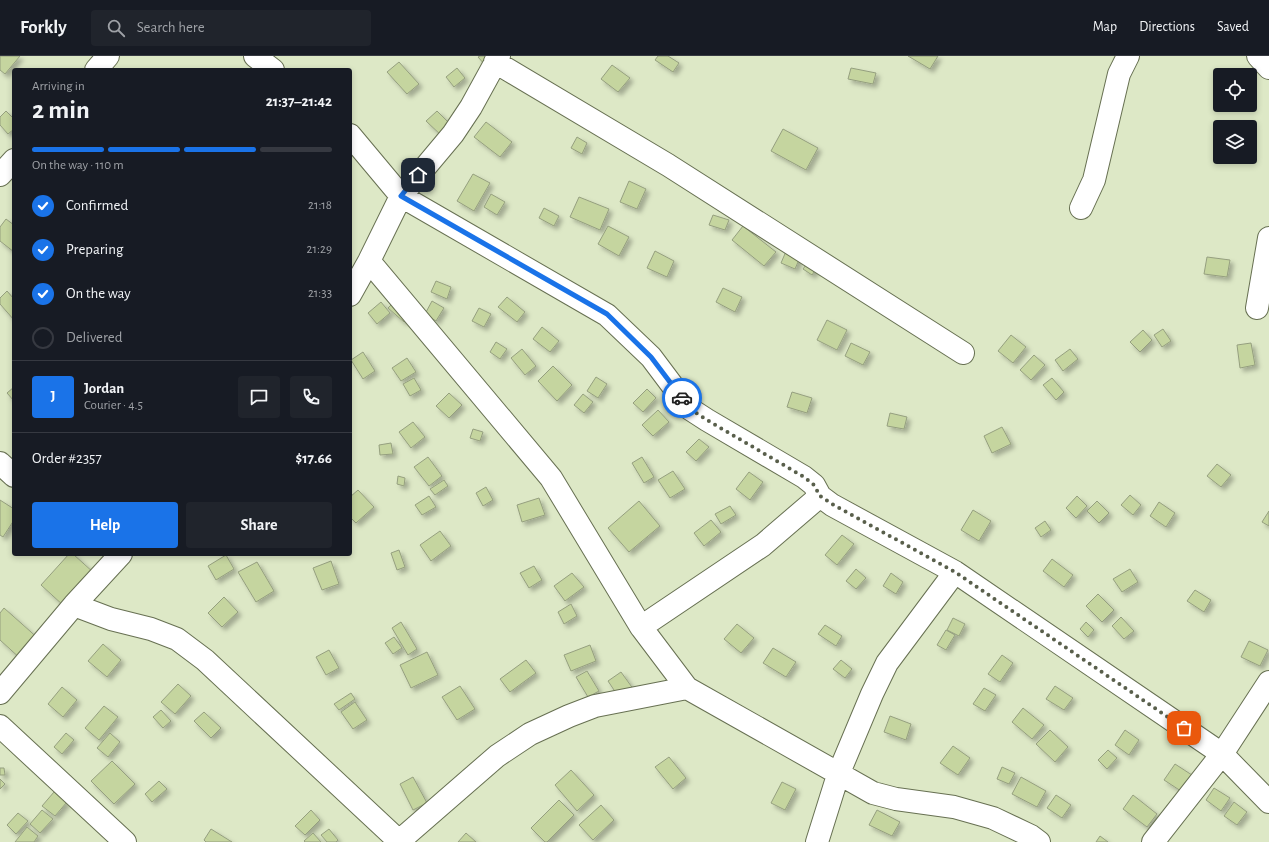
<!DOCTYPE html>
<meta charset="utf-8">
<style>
:root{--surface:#171b24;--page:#20242c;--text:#f1f3f6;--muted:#9ea1a6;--line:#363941;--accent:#1a73e8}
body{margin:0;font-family:"Alegreya Sans",sans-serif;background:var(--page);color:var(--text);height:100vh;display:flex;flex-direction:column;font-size:15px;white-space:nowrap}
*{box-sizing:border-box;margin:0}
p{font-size:13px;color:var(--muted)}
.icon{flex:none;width:22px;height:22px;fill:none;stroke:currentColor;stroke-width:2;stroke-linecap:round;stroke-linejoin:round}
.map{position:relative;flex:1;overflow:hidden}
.panel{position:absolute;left:12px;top:12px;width:340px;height:488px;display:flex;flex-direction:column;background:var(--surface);border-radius:4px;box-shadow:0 2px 6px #0003}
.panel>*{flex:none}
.controls{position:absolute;left:1213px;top:12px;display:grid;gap:8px}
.controls a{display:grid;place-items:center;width:44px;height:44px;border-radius:4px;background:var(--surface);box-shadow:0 2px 6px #0003;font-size:20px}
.pin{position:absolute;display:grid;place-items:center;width:34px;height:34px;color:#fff;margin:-17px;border-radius:8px;box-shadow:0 2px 6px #0006}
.courier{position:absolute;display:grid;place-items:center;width:40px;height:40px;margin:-20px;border:3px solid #1a73e8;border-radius:50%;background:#fff;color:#222;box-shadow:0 1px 5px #0007}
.summary em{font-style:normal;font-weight:700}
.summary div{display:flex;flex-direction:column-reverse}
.summary{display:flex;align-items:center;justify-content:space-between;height:68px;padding:0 20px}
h1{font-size:26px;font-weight:700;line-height:30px}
.bar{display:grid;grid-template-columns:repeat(4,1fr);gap:6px 4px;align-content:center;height:48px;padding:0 20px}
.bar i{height:5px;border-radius:3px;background:var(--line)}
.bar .active{background:var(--accent)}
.bar p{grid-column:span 4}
.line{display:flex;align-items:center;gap:10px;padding:0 20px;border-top:1px solid var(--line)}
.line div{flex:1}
.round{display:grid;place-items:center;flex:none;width:42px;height:42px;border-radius:4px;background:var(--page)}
ol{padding:0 20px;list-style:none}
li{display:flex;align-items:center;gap:12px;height:44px}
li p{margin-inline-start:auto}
li .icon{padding:4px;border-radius:50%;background:var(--accent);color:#fff;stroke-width:4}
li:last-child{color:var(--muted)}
li i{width:22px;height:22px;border:2px solid var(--line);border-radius:50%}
.button{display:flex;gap:8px;margin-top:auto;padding:8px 20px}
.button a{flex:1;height:46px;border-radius:4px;background:var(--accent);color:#fff;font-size:16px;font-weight:700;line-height:46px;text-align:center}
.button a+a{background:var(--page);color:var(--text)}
header{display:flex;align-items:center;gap:24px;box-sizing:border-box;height:56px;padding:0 20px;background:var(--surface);border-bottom:1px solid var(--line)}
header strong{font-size:19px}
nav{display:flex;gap:22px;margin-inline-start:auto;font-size:14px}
.search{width:280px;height:36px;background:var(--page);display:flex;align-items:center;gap:10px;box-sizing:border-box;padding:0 14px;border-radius:4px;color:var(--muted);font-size:15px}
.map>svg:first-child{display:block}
.building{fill:#c5d59f;stroke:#959f7f;filter:url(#shadow)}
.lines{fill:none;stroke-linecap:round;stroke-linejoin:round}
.minor-casing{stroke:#677052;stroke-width:24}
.minor{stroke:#fff;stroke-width:22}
.done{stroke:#595f4b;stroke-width:4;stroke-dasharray:0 7.2}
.route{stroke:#1a73e8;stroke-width:5}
</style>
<header>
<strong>Forkly</strong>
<div class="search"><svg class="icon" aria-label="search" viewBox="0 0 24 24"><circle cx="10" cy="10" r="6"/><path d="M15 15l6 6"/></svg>Search here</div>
<nav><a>Map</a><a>Directions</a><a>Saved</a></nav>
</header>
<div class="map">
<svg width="1269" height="786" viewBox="0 0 1269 786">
<defs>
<filter id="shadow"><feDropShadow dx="3.5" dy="3.5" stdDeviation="2" flood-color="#0004"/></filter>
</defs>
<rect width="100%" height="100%" fill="#dde8c6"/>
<path class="building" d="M0 0H20L5 18 0 14Z
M480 0H495L485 9 478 1Z
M658 0H668L679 7 673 16 655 4Z
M908 0H938L930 13Z
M399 6 419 28 407 38 387 16Z
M612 9 630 22 618 36 601 23Z
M457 12 465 22 454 31 446 21Z
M851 12 876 17 873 28 848 23Z
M6 55 14 63V73L8 78 0 69V61Z
M437 55 453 71 443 81 426 65Z
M486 66 512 86 500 101 474 81Z
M783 73 818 92 806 114 771 95Z
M577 81 587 87 582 98 571 92Z
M473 118 490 127 474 155 457 145Z
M629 125 646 133 637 153 620 146Z
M491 138 505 146 497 159 484 151Z
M579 141 609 153 600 174 570 161Z
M544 152 559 160 554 170 539 162Z
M713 159 729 164 725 174 709 169Z
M6 163 14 169V196L0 185V171Z
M608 170 629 181 619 200 598 188Z
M743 170 776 196 764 210 732 184Z
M787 193 801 199 795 213 781 207Z
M655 195 674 205 667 221 647 212Z
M1207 201 1230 204 1227 221 1204 218Z
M808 206 816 213 812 219 803 213Z
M436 225 451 231 447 243 431 236Z
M723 232 742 241 735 256 716 246Z
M7 235 14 243V264L0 248V242Z
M507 241 525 256 517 266 498 251Z
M397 243 413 257 404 266 388 252Z
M432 245 444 252 436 265 425 258Z
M381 246 390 257 377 268 368 257Z
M479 252 491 258 484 271 472 265Z
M827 264 847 274 837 294 817 284Z
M542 271 559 285 550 296 533 283Z
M1163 273 1171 285 1162 291 1154 279Z
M1143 274 1152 284 1140 296 1130 286Z
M1011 279 1026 291 1013 307 998 295Z
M496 286 507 293 500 303 490 296Z
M851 287 870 296 863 309 845 300Z
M1251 287 1255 309 1240 312 1237 289Z
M522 293 536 310 525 319 511 302Z
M1070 293 1078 303 1063 315 1055 304Z
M363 296 375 315 363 323 351 304Z
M1034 299 1045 309 1031 324 1020 314Z
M407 302 416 316 401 325 392 312Z
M553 310 572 329 557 345 538 325Z
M596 321 607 328 598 342 587 335Z
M414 322 421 334 410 340 403 328Z
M1052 322 1064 336 1056 344 1043 329Z
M14 331V345L7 337Z
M647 333 656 342 643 356 633 347Z
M792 336 812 342 807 357 787 351Z
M449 337 462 349 449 362 436 350Z
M583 338 593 346 584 357 574 349Z
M658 354 669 366 653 380 642 369Z
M890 357 907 361 904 373 887 370Z
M413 366 425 381 411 392 399 376Z
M1002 371 1011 388 992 397 984 380Z
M473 373 483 376 480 385 470 382Z
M699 383 709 391 696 405 686 396Z
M391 387 393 398 380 399 379 389Z
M428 401 442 420 429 430 414 411Z
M642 401 654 421 644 427 632 407Z
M1217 408 1231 419 1221 431 1207 420Z
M673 415 685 433 670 442 658 424Z
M749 416 763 426 750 444 736 433Z
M398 420 405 422 404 430 397 428Z
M444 424 448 430 435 439 430 433Z
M486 431 493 444 483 450 476 437Z
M358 434 374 451 356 467 350 461V441Z
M1130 439 1141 449 1133 459 1121 449Z
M429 440 436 451 422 459 415 449Z
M1077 440 1087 450 1076 462 1066 452Z
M539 442 545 459 522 466 517 449Z
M0 444 14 453V464L3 481 0 479Z
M639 445 660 470 629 496 608 472Z
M1097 445 1109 457 1099 467 1087 455Z
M1159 446 1175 457 1166 471 1150 460Z
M730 450 736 459 721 468 715 458Z
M973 454 991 465 979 485 961 474Z
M1269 455V470L1262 466Z
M711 464 721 476 704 490 694 477Z
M1045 465 1051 474 1041 481 1035 472Z
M440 475 451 490 431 505 420 489Z
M842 479 854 488 837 509 825 499Z
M399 494 405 511 397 514 391 497Z
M69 498H73L94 517 64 550 41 529Z
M226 499 234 513 216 524 208 510Z
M1052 503 1073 519 1064 531 1043 515Z
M331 505 339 528 322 534 313 512Z
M257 506 274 535 256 546 238 516Z
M534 510 542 524 529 532 520 517Z
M856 513 866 522 856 533 846 525Z
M1130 513 1138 526 1122 536 1113 523Z
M572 517 584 531 565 545 554 530Z
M891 517 903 526 896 538 883 530Z
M1195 534 1211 544 1204 556 1187 545Z
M1098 538 1114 554 1102 566 1086 550Z
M224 541 238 556 222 571 208 557Z
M571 548 577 560 564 568 558 556Z
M4 552 40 584 22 604 0 584V557Z
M1121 561 1134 575 1124 583 1112 570Z
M953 562 965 568 959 580 947 574Z
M401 566 417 593 408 599 392 572Z
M1086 566 1094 574 1088 581 1080 573Z
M737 568 754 582 741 597 724 583Z
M825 569 842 580 836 590 818 578Z
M946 574 955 579 946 594 937 589Z
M394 581 402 592 393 598 385 587Z
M1249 585 1268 594 1260 610 1241 601Z
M103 588 121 604 107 621 88 605Z
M590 589 596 605 571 615 564 599Z
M773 592 796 606 786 621 763 607Z
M329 594 339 612 326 619 316 601Z
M427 596 438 619 411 632 400 609Z
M1002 599 1013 607 1000 626 988 618Z
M526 604 536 617 510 636 500 623Z
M841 604 852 613 845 622 833 613Z
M587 615 599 635 588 641 576 621Z
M621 616 634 634 620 643 608 625Z
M178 628 191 640 175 658 161 646Z
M460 630 475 653 457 664 442 641Z
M1055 630 1073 642 1064 654 1046 643Z
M62 631 77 644 63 661 48 648Z
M984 632 996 639 985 655 973 648Z
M351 637 355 643 339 654 334 648Z
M355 646 367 664 353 673 341 656Z
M104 650 118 661 99 684 85 672Z
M1023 652 1044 669 1032 683 1012 666Z
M161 654 171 665 163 672 153 661Z
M204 656 221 672 211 682 194 665Z
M890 660 911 668 906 684 884 676Z
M1050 674 1068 691 1055 706 1036 688Z
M1125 674 1139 684 1129 699 1115 689Z
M66 677 74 684 62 698 54 691Z
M110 677 120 686 108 701 97 692Z
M953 690 970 702 958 719 940 707Z
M1108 694 1117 702 1107 713 1098 704Z
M669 701 686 722 673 733 655 711Z
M112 705 135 728 114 748 91 725Z
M1175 708 1195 721 1184 737 1164 724Z
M1002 711 1015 717 1009 728 997 723Z
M0 712H4L5 719H0Z
M571 714 594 739 577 755 555 729Z
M413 721 427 747 413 754 400 728Z
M1021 721 1046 735 1037 751 1012 738Z
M0 723 5 728 0 733Z
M159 725 167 733 152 746 145 738Z
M782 726 796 733 785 754 771 747Z
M1214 732 1230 742 1221 755 1206 744Z
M54 736 67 746 55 760 42 750Z
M1056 739 1071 749 1062 762 1047 752Z
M1133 739 1157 758 1147 771 1123 753Z
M559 744 574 759 547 786H545L531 772Z
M1234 746 1247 756 1237 769 1224 760Z
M601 749 614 764 593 784 579 769Z
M42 754 53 763 40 777 30 768Z
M311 754 320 764 305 779 295 770Z
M877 754 900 766 892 780 869 769Z
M18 757 28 765 16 778 7 769Z
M27 771 38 780 34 786H15Z
M211 773 232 786H206L204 784Z
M329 773 338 784 336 786H327L321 779Z
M313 777 321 786H305L304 785Z
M466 777 476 786H458Z
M1100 780 1108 786H1096Z"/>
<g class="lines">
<defs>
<path id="minor" d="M255 0 273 14
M1258 0 1269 12
M495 6 668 109 963 297
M96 14 108 0
M350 79 401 140 607 259 651 301 690 353 707 364 804 421 814 429 820 440 832 449 955 516 1222 698 1269 746
M0 119 14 104
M1081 152 1094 124 1119 18 1128 0
M369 205 551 422 641 571 687 632 873 737 896 743 954 751 993 762 1031 780 1039 786
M350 239 369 205 401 140 453 78 471 51 499 0
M1257 252 1269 182
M0 407 14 420
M74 549 111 563 151 573 177 583 205 604 400 786
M641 571 763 489 820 440
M0 637 74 549 121 498
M0 670 125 786
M398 786 497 700 530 678 569 660 595 650 687 632
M817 786 838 719 872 638 887 607 955 516
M1153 786 1222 698 1269 626"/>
</defs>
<use href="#minor" class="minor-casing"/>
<use href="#minor" class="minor"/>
</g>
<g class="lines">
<path class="done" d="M682 342 690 353 707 364 804 421 814 429 820 440 832 448 955 516 1184 672"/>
<path class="route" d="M418 119 401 140 607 258 651 301 682 342"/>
</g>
</svg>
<div class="controls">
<a><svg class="icon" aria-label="locate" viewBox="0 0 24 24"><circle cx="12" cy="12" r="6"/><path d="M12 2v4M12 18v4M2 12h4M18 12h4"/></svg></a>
<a><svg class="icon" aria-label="layers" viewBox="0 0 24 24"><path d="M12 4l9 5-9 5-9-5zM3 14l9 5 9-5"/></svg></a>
</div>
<div class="pin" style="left:1184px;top:672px;background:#ea580c"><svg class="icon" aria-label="bag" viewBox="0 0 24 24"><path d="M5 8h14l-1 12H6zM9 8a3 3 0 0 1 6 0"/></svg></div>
<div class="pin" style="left:418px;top:119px;background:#1f2937"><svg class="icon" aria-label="home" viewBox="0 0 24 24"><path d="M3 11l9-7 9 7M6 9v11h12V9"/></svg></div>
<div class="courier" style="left:682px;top:342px"><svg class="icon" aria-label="car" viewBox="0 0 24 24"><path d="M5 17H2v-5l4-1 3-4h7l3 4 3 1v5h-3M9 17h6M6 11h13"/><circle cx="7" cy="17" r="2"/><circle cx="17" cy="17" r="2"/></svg></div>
<section class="panel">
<div class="summary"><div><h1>2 min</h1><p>Arriving in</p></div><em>21:37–21:42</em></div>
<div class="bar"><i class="active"></i><i class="active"></i><i class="active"></i><i></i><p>On the way · 110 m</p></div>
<ol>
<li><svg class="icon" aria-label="check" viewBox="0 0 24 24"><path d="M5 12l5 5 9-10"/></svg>Confirmed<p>21:18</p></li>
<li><svg class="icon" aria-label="check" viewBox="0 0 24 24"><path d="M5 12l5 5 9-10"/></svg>Preparing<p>21:29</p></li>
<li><svg class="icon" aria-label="check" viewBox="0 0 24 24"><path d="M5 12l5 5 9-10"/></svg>On the way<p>21:33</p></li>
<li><i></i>Delivered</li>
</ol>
<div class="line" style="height:72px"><b class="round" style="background:var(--accent);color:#fff">J</b><div><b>Jordan</b><p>Courier · 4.5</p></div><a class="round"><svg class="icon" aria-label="chat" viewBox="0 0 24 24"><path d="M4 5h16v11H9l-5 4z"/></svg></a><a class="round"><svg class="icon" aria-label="phone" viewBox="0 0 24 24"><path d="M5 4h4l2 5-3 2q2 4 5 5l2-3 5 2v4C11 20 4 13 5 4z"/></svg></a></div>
<div class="line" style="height:52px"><div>Order #2357</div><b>$17.66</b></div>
<div class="button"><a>Help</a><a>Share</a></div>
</section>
</div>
